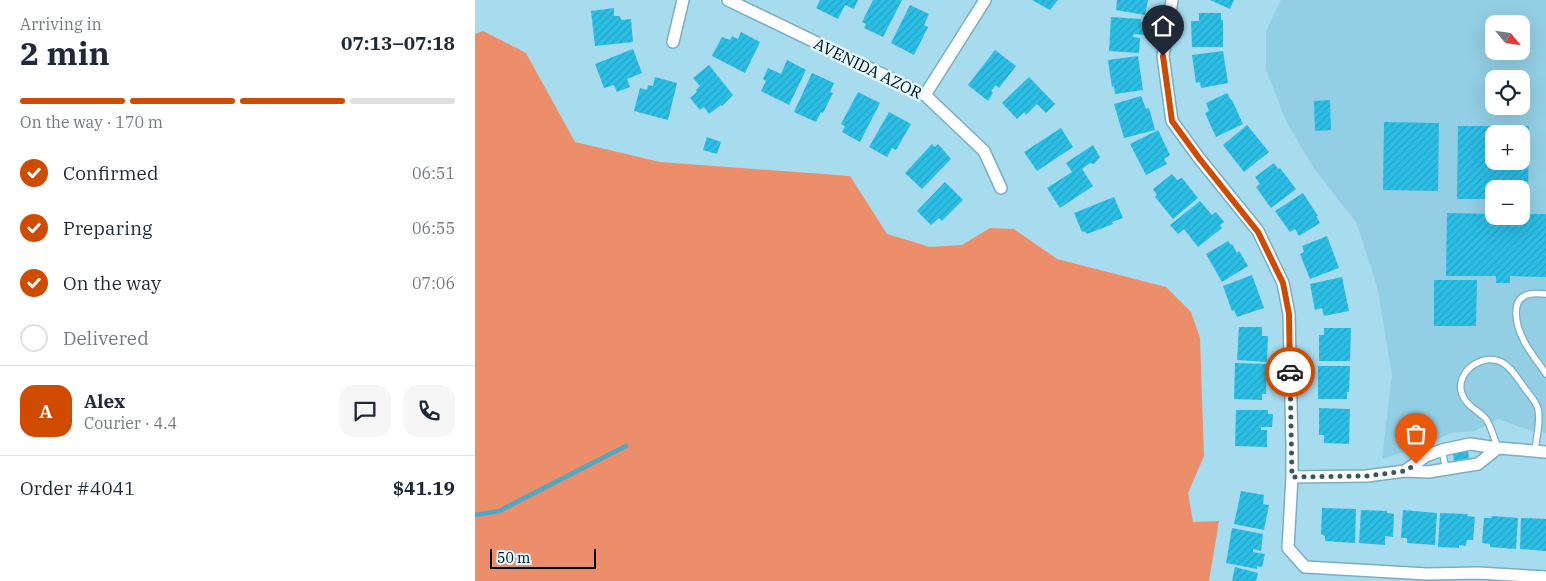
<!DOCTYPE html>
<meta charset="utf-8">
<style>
:root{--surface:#fff;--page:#f6f6f7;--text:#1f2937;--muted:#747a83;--line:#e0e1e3;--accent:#cf4b00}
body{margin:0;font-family:"IBM Plex Serif",serif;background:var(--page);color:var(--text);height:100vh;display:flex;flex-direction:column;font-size:19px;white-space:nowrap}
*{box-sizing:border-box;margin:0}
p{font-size:16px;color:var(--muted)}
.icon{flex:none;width:28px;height:28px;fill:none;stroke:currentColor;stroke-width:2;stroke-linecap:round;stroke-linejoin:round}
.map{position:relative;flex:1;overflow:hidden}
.drawer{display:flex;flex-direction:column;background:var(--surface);width:475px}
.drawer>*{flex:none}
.needle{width:32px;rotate:119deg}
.tools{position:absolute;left:1010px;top:15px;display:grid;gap:10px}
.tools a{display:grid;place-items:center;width:45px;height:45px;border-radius:10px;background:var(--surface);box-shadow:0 5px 20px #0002;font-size:25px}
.scale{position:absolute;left:15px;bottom:12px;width:106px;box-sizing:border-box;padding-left:5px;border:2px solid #000f15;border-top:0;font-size:14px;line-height:18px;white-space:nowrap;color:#000f15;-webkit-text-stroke:4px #e2f7fe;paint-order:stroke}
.pin{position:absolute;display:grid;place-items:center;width:42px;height:42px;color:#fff;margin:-51px -21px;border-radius:50% 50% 50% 0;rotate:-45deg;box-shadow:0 0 5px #0007}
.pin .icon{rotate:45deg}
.courier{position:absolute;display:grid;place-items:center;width:50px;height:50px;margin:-25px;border:4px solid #cf4b00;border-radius:50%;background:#fff;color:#222;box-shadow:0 1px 6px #0007}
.overview em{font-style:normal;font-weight:700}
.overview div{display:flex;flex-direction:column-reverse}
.overview{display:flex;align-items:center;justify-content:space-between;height:85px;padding:0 20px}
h1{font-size:32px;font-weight:700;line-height:38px}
.bar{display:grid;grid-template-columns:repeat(4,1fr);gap:8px 5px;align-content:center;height:60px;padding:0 20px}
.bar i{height:6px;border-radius:4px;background:var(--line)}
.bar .current{background:var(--accent)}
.bar p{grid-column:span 4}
.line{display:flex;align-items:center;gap:12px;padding:0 20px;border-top:1px solid var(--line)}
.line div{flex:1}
.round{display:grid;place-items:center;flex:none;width:52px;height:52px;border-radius:15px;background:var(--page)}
ol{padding:0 20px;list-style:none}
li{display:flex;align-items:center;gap:15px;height:55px}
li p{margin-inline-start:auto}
li .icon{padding:5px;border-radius:50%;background:var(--accent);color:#fff;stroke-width:4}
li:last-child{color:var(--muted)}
li i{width:28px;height:28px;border:2px solid var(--line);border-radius:50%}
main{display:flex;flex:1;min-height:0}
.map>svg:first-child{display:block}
.built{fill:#92cee4;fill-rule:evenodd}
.green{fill:#ec8e6a}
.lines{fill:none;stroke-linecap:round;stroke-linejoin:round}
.stream{stroke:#4ca8c5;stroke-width:4.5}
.building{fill:url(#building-hatch);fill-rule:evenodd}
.service-casing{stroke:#7aadbf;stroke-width:8}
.minor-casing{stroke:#7aadbf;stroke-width:14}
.service{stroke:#fff;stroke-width:5.5}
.minor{stroke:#fff;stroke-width:11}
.done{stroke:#3a5661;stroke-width:5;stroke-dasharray:0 9}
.route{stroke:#cf4b00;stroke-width:6}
.labels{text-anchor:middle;stroke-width:5;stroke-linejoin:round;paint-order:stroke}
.street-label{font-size:16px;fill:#000f15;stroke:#e2f7fe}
</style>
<main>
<section class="drawer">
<div class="overview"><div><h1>2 min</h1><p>Arriving in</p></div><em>07:13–07:18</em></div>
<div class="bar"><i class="current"></i><i class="current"></i><i class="current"></i><i></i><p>On the way · 170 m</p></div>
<ol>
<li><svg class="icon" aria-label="check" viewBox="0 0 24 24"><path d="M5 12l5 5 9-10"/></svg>Confirmed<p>06:51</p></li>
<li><svg class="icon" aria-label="check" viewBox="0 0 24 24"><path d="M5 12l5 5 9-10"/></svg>Preparing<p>06:55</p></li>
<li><svg class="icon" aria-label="check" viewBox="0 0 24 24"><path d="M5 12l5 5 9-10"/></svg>On the way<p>07:06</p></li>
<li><i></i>Delivered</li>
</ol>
<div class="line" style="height:90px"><b class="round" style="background:var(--accent);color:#fff">A</b><div><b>Alex</b><p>Courier · 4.4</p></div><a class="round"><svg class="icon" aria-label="chat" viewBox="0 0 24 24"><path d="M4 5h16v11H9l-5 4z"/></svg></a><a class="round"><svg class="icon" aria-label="phone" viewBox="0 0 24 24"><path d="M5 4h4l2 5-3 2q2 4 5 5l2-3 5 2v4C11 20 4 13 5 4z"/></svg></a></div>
<div class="line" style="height:65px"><div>Order #4041</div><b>$41.19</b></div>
</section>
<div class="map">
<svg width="1071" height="581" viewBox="0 0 1071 581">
<defs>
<pattern id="building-hatch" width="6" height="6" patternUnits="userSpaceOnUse" patternTransform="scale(1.25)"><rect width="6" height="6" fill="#2bbfe6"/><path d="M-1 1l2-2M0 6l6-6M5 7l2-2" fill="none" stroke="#25a3c4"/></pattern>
</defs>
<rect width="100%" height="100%" fill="#a7dbee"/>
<path class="built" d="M806 0H1071V433L1054 430 1023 419 1000 431 975 433 955 444 907 459 917 374 902 286 881 222 838 167 811 121 791 69V31ZM1019 24H1046V51H1019ZM1019 79H1046V106H1019ZM1019 134H1046V161H1019ZM1019 189H1046V216H1019Z"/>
<path class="green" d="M8 31 51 53 100 142 185 162 375 176 412 234 455 247 487 245 515 228 539 229 582 259 691 287 716 312 725 338 729 456 713 493 718 522 744 521 734 581H0V34Z"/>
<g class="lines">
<path class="stream" d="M0 515 24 511 151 446"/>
</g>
<path class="building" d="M345 0H383L379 9 370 5 363 19 341 8Z
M398 0H427L408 37 389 28 391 24 387 22Z
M557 0H583L575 10Z
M642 0H673L670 15 641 10Z
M735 0H759L755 9Z
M435 5 454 14 449 25 453 27 439 55 416 43Z
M139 8V16H145L146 20 156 19 158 42 120 46 116 11Z
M724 13H746V20H748V47H717L716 21H724Z
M636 17 666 19V22L672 23 671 33 669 35 659 34 658 37 665 38 664 53 634 51Z
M266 32 285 42 270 73 237 56 247 37 255 40 257 36 263 39Z
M158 49 167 73 152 79 155 87 142 92 139 85 129 88 120 64Z
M520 50 541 66 524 88 521 85 516 91 518 93 513 101 493 85Z
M748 51 753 83 726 88 725 82 721 83 717 55Z
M663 56 668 90 640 94 639 86 637 87 633 60Z
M312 60 331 70 314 105 286 91 291 81 288 79 293 68 306 74Z
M234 65 258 95 247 106 246 105 234 114 229 107 225 110 215 98 222 92 221 90 225 86 218 78Z
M337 73 359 83 355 92 358 93 348 113 346 112 341 122 319 112Z
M180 77 202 83 193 120 159 111 165 88 172 90 173 85 178 86Z
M554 77 580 104 571 113 562 104 551 115 549 112 542 119 527 103Z
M383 92 405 103 385 142 367 132 370 126 366 124Z
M752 93 756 100H757L768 124 741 137 730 113 734 111 731 103Z
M666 96 671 109 674 108 680 130 649 138 639 104Z
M855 100 856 130 840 131 839 101Z
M414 112 436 124 421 150 417 148 412 157 394 147Z
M909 122 964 123 963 191 908 190Z
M772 125 794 152 769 172 748 145Z
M983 126H1054L1053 197H1055V214H1071V277L1035 276V283H1021V276H971L972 213 1019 214V216H1046V189H1019V199H982ZM1019 134H1046V161H1019Z
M586 128 598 147 562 171 549 152Z
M683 130 695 155 689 159 692 164 671 175 655 144Z
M232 137 246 142 242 154 228 150Z
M457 144 460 147 463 144 476 159 447 189 430 173Z
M618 145 625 157 619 164 615 163 607 169 618 186 585 208 572 188 597 172 591 163Z
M799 163 803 169 805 168 821 189 796 208 781 187 785 184 780 177Z
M697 174 702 180 707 178 723 198 698 219 680 197 682 195 678 189Z
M470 182 488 200 467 221 464 218 456 225 442 211Z
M828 193 843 216H841L845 223 824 236 820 229 815 232 800 211Z
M639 197 648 218 637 222 638 224 612 234 609 231 607 232 599 213Z
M725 201 737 215 741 212 749 222 745 225 747 228 723 247 709 229 703 234 695 225Z
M852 236 864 268 835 279 825 254 829 252 827 246Z
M753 241 756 245 757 244 762 253 764 251 773 266 747 282 731 254Z
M777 275 789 308 762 317 759 310 757 311 748 286Z
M867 277 874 311 849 316 847 308 840 310 835 284Z
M959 280H1002L1001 326H959Z
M764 327H787V336H793L792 362 762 360Z
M849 328H876L875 361H844V335H849Z
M760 363 792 364 791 394H787V400L759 399Z
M843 366H875L874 392H872V399H843Z
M844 408 875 409 874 444 849 443V435H844Z
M761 410H793V414H798L797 427H786V430H792V447L760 446Z
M993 451 994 458 979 461 978 453Z
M766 491 789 495 788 504 794 505 789 530 759 524Z
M847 508 881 509 880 543 850 541V536L846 534Z
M886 510 912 511V513L919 514 918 537 910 536V545L884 543Z
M928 510 962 513 960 545 932 543V538H926Z
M965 513 993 514 992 516 1000 517 998 540H992L991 546 984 545V548L963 547Z
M1017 516 1043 518 1041 549 1015 547V544L1007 543 1009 518H1016Z
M1046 518 1071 519V551L1045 549Z
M757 528 788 534 786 551 778 549V552L790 554 787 567 782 566V569L751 563Z
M760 567 783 573 781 581H757Z"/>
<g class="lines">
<defs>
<path id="service" d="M1071 294C1066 294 1060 293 1055 294 1033 298 1042 328 1049 341 1055 353 1064 363 1071 374
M1023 447C1019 439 1016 426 1011 419 1003 410 992 407 987 394 979 372 1009 351 1028 363 1037 368 1043 379 1048 386 1053 393 1061 401 1063 409 1066 422 1061 438 1060 451
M967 450 971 469"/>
<path id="minor" d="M253 0 450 95 509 151 526 188
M697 0 688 56 697 121 724 158 783 231 808 283 814 314 817 447V477L813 548 830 567 952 574 1003 573 1071 577
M198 42 208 0
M450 95 510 0
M930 471 951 456 967 450 995 444 1023 448 1071 452
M817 477 892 476 930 471 953 472 1003 464 1023 448"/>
</defs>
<use href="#service" class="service-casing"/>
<use href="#minor" class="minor-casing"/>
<use href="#service" class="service"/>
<use href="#minor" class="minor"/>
</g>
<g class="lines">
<path class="done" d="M815 372 817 477 892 476 930 471 941 464"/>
<path class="route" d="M688 56 697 121 724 158 783 232 808 283 814 314 815 372"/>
</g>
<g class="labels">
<g class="street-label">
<text transform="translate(393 68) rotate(26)" y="6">AVENIDA AZOR</text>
</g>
</g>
</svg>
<div class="tools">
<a><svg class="needle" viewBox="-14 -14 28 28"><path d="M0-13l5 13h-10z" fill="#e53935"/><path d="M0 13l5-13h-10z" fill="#747a83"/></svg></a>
<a><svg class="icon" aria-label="locate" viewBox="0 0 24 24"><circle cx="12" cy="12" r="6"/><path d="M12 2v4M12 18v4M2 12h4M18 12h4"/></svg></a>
<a>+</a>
<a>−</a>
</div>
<div class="scale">50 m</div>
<div class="pin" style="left:941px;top:464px;background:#ea580c"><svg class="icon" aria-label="bag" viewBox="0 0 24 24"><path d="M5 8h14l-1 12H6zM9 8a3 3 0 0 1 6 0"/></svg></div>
<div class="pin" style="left:688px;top:56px;background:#1f2937"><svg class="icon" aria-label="home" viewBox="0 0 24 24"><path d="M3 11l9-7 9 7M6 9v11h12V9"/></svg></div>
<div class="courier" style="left:815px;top:372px"><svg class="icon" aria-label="car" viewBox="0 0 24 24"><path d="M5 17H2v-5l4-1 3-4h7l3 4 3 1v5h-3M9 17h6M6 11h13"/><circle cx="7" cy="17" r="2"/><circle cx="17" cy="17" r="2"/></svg></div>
</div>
</main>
